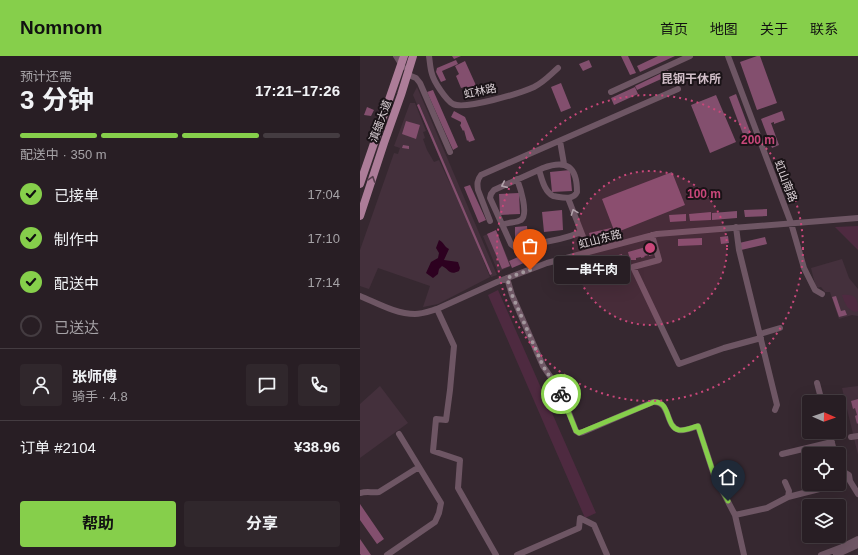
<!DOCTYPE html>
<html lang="zh">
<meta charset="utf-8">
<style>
:root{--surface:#281e24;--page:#30272c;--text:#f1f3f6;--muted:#a5a2a6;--line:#443c41;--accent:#86cf4b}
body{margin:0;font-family:Arial,"Noto Sans SC",sans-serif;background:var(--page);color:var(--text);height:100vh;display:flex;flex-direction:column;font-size:15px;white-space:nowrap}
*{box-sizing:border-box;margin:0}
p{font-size:13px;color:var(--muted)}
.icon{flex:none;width:22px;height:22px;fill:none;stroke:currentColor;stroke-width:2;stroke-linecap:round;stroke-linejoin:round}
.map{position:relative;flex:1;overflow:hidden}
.side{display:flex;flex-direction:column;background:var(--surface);width:360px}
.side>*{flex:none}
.needle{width:26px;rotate:92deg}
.fabs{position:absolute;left:442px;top:339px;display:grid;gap:8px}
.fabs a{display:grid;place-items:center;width:44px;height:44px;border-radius:4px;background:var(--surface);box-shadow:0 4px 16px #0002,0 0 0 1px var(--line);font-size:20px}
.pin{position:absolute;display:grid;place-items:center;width:34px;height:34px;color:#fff;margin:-41px -17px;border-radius:50% 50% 50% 0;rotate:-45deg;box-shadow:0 0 4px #0007}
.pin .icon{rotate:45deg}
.courier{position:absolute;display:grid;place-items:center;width:40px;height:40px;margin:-20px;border:3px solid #86cf4b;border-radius:50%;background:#fff;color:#222;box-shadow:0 1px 5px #0007}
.bubble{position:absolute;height:28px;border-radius:4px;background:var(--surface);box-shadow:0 4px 16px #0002,0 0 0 1px var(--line);font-size:13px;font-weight:700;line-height:28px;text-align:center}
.overview em{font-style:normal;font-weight:700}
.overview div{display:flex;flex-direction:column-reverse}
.overview{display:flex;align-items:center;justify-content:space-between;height:68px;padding:0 20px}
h1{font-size:26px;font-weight:700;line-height:30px}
.bar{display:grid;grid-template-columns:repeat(4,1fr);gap:6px 4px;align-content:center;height:48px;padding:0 20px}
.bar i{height:5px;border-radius:3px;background:var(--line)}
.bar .on{background:var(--accent)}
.bar p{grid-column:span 4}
.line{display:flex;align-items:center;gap:10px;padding:0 20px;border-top:1px solid var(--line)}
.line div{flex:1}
.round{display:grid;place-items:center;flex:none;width:42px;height:42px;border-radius:4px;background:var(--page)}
ol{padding:0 20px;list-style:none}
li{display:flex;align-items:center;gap:12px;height:44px}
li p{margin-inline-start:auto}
li .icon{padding:4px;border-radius:50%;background:var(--accent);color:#111;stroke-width:4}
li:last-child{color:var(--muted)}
li i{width:22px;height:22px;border:2px solid var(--line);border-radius:50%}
.button{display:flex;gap:8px;margin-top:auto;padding:8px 20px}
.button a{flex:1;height:46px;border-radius:4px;background:var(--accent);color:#111;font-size:16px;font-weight:700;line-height:46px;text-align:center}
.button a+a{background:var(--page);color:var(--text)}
header{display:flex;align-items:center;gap:24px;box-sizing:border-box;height:56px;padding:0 20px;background:var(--accent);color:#111}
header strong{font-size:19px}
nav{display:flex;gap:22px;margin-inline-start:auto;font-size:14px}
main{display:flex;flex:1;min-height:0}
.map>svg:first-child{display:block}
.built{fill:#44303c}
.green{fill:#4e2a40}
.water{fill:#2d0120}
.building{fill:#834f6e}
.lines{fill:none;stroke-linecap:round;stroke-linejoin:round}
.minor{stroke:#6e5664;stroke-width:6}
.major{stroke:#ad7d99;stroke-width:8}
.oneway{stroke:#553d4b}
.oneway2{stroke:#b1a1aa}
.done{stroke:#a3979d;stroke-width:4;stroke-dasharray:0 7.2}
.route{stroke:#86cf4b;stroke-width:5}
.ring{fill:none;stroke:#c9477a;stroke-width:2;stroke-dasharray:2 4}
.labels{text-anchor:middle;stroke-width:4;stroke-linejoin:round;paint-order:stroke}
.street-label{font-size:11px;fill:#ddd3d8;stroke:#1a1317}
.neighbourhood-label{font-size:12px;font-weight:bold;fill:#d0bdc7;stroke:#1a1317}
.centre{fill:#c9477a;stroke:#1a1317;stroke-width:2}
.ring-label{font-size:12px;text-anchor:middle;font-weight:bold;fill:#c9477a;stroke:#1a1317;stroke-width:4;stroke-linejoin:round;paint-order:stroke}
</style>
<header>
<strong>Nomnom</strong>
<nav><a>首页</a><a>地图</a><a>关于</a><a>联系</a></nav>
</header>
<main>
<section class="side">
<div class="overview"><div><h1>3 分钟</h1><p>预计还需</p></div><em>17:21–17:26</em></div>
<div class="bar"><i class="on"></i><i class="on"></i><i class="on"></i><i></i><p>配送中 · 350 m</p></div>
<ol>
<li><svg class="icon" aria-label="check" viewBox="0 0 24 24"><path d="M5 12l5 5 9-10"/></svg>已接单<p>17:04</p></li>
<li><svg class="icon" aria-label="check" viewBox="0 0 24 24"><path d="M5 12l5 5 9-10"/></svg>制作中<p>17:10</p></li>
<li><svg class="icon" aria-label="check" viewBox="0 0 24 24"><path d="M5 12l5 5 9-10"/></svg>配送中<p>17:14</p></li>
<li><i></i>已送达</li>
</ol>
<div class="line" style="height:72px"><a class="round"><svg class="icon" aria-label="person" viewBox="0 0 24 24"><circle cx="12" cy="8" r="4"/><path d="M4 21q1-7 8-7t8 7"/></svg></a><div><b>张师傅</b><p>骑手 · 4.8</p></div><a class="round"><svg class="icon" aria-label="chat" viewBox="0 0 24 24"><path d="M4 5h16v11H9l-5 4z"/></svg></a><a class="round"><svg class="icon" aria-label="phone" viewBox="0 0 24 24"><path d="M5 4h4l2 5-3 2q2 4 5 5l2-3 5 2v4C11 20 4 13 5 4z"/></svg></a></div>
<div class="line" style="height:52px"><div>订单 #2104</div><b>¥38.96</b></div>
<div class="button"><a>帮助</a><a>分享</a></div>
</section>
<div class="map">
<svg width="498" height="499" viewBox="0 0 498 499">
<rect width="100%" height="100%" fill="#362830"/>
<path class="built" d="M57 31 137 219 131 221 117 189 130 221 78 248 63 251 70 230 18 212 9 233 0 230V194L34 97 38 98 40 92 34 90 50 47H55L66 75 63 76 65 82 63 83 67 94 74 106 79 104 92 132 53 39Z
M136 174 151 210 138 216 123 180Z
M482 203 489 222 498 233V260L492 259 479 263 470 236H465L461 231 456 232 451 212Z
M20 330 48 367 0 402V348Z
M498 330V399L482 332Z"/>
<path class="green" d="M498 170V194L475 171Z
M138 234 236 457 225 462 128 239Z
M482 239C496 238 498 242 498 255L495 256C487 253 485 248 482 239Z"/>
<path class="water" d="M79 184C84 186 84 191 89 193L84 204 98 206 100 212 99 215C89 220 89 213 82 210L79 213 78 218 73 222 66 217 71 206 78 202 79 197 76 192Z"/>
<path class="building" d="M92 0H101L94 3Z
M261 0H268L276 17 270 19Z
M298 0H315L280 16 277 10Z
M397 0H400L417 47 397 54 380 6Z
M96 4 98 8 82 15 86 24 81 26 76 16 77 12Z
M229 4 232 11 223 15 219 8Z
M105 5 119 36 109 40 105 31 101 32 96 20 99 18 95 10Z
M308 14 310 19 277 34 275 30Z
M201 27 211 52 201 56 191 31Z
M275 31 278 38 254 49 251 42Z
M73 34 98 91 93 94 67 36Z
M376 38 391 78 384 81 369 41Z
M356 39 376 86 350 97 331 49Z
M59 48 132 218 130 219 57 49Z
M7 51 14 54 11 60 4 59Z
M94 55 105 61 115 84 109 86 108 84 107 85 104 74 103 75 100 69 101 68V66L91 61Z
M422 55 425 64 414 68V66L411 67 419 89 412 92 401 63Z
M46 65 60 69 56 83 42 78Z
M43 89 49 90V93L42 92Z
M210 114 212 135 192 136 190 116Z
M312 116 325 149 255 177 242 143Z
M110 129 126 164 119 167 104 131Z
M159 137 160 158 140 159 139 138Z
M407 153V160L385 161 384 154Z
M202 154 203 174 184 176 182 156Z
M377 155V162L352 164V157Z
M351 156V164L330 165 329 158Z
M326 158V165L310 166 309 159Z
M167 170 168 183 155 184V171Z
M251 172 253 179 231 184 229 177Z
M136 174 150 210 142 213 127 178Z
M368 180 369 187 361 188 360 181Z
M405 181 407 188 381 194 379 187Z
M342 182V189L318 190V183Z
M293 189 295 197 292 198 293 199 289 200V199L284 200 285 201 281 202V201L276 202V204H270L268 196Z
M181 191 185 198 152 212 149 205Z
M262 198 263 204 223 215 221 209Z
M476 240 481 255 485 254 487 259 479 261 472 241Z
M498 343V367L497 368 495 360 497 359 495 352 493 353 491 345Z
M0 448 24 483 17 488 0 464Z
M0 483 11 499H1L0 498Z"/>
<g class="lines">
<path class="minor" d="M36 0 43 11
M69 0C70 6 70 12 72 18 74 26 86 44 93 48 105 54 161 37 174 31 184 26 190 19 198 12
M368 0 431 167 444 212 455 234 462 238
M51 20 56 22 60 27 90 96
M251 36 330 0
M200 85 204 108
M179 114C182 123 184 135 193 140 201 141 213 145 217 136 217 111 207 103 183 112L134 134 131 138 130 142 151 188 155 191C160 190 165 188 171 188 188 186 205 183 221 176
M208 142 229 196
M130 165 118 134C117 128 117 124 121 119L318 33
M142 169C148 166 156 167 161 164 169 158 160 131 157 123
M376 171 379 194 417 349 415 354
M292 179 299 204 273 211 319 308 364 292 401 282
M147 222 152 239 183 310 201 336 216 375 219 377 223 376 293 346C311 345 305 371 319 374 325 375 332 372 338 370L354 419 375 459 384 499
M0 240C17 247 36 258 55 258 62 258 70 255 77 253L137 226 187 207 297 178 498 162
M77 253 94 290 90 334 86 364 76 363 73 395 100 404 98 432 136 499
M400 278 420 272
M457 327 462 346
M469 376 475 398
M491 381 498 380
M422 398 472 386
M479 413 489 419 490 425 498 438
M0 437C7 435 12 437 19 436L59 411
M428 441 479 428
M375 459 407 452 428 441 429 435 425 426
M27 499 75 466 79 457 81 447 39 378
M157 499 219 472 220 462 234 469 247 499
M461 499 482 491 498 483
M476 499 498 489"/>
<path class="major" d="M0 128 44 0
M0 160 24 87 41 39 53 0"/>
</g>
<defs><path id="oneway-chevron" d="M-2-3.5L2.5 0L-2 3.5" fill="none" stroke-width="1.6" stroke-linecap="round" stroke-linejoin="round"/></defs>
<use class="oneway" href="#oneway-chevron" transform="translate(12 123) rotate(-72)"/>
<g class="oneway2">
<use href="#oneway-chevron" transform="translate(144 129) rotate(156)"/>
<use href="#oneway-chevron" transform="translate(214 156) rotate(-110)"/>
</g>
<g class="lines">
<path class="done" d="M170 214 147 222 152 239 183 310 201 338"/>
<path class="route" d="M201 338 216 375 219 377 294 346C311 345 305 371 319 374 325 375 333 371 338 370L354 419 368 445"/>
</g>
<circle cx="290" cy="192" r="77" fill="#c9477a" fill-opacity=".12"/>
<g class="ring">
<circle cx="290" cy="192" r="77"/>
<circle cx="290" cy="192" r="153"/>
</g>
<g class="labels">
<g class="street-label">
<text transform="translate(120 35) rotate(-12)" y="4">虹林路</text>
<text transform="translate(20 65) rotate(-70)" y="4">滇缅大道</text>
<text transform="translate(426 125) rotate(69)" y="4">虹山南路</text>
<text transform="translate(240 183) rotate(-15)" y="4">虹山东路</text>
</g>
<g class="neighbourhood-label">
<text x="331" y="27">昆钢干休所</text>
</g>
</g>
<circle cx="290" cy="192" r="6" class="centre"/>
<g class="ring-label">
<text x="398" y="88">200 m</text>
<text x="344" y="142">100 m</text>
</g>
</svg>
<div class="fabs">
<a><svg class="needle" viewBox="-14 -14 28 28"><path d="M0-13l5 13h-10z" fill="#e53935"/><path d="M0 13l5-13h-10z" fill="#a5a2a6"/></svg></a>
<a><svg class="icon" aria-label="locate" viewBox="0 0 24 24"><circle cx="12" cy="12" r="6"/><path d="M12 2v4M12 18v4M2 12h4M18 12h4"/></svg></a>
<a><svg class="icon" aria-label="layers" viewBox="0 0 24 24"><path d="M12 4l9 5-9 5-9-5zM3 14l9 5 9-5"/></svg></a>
</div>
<div class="pin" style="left:170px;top:214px;background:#ea580c"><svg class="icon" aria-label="bag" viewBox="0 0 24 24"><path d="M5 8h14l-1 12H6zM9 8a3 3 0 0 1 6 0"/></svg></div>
<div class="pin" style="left:368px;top:445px;background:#1f2937"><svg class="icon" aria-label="home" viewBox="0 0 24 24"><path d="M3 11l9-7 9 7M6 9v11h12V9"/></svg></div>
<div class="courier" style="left:201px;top:338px"><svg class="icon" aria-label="bike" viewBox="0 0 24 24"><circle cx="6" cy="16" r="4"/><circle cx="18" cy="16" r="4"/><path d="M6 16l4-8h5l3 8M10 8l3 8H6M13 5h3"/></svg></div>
<div class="bubble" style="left:194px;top:200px;width:76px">一串牛肉</div>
</div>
</main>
